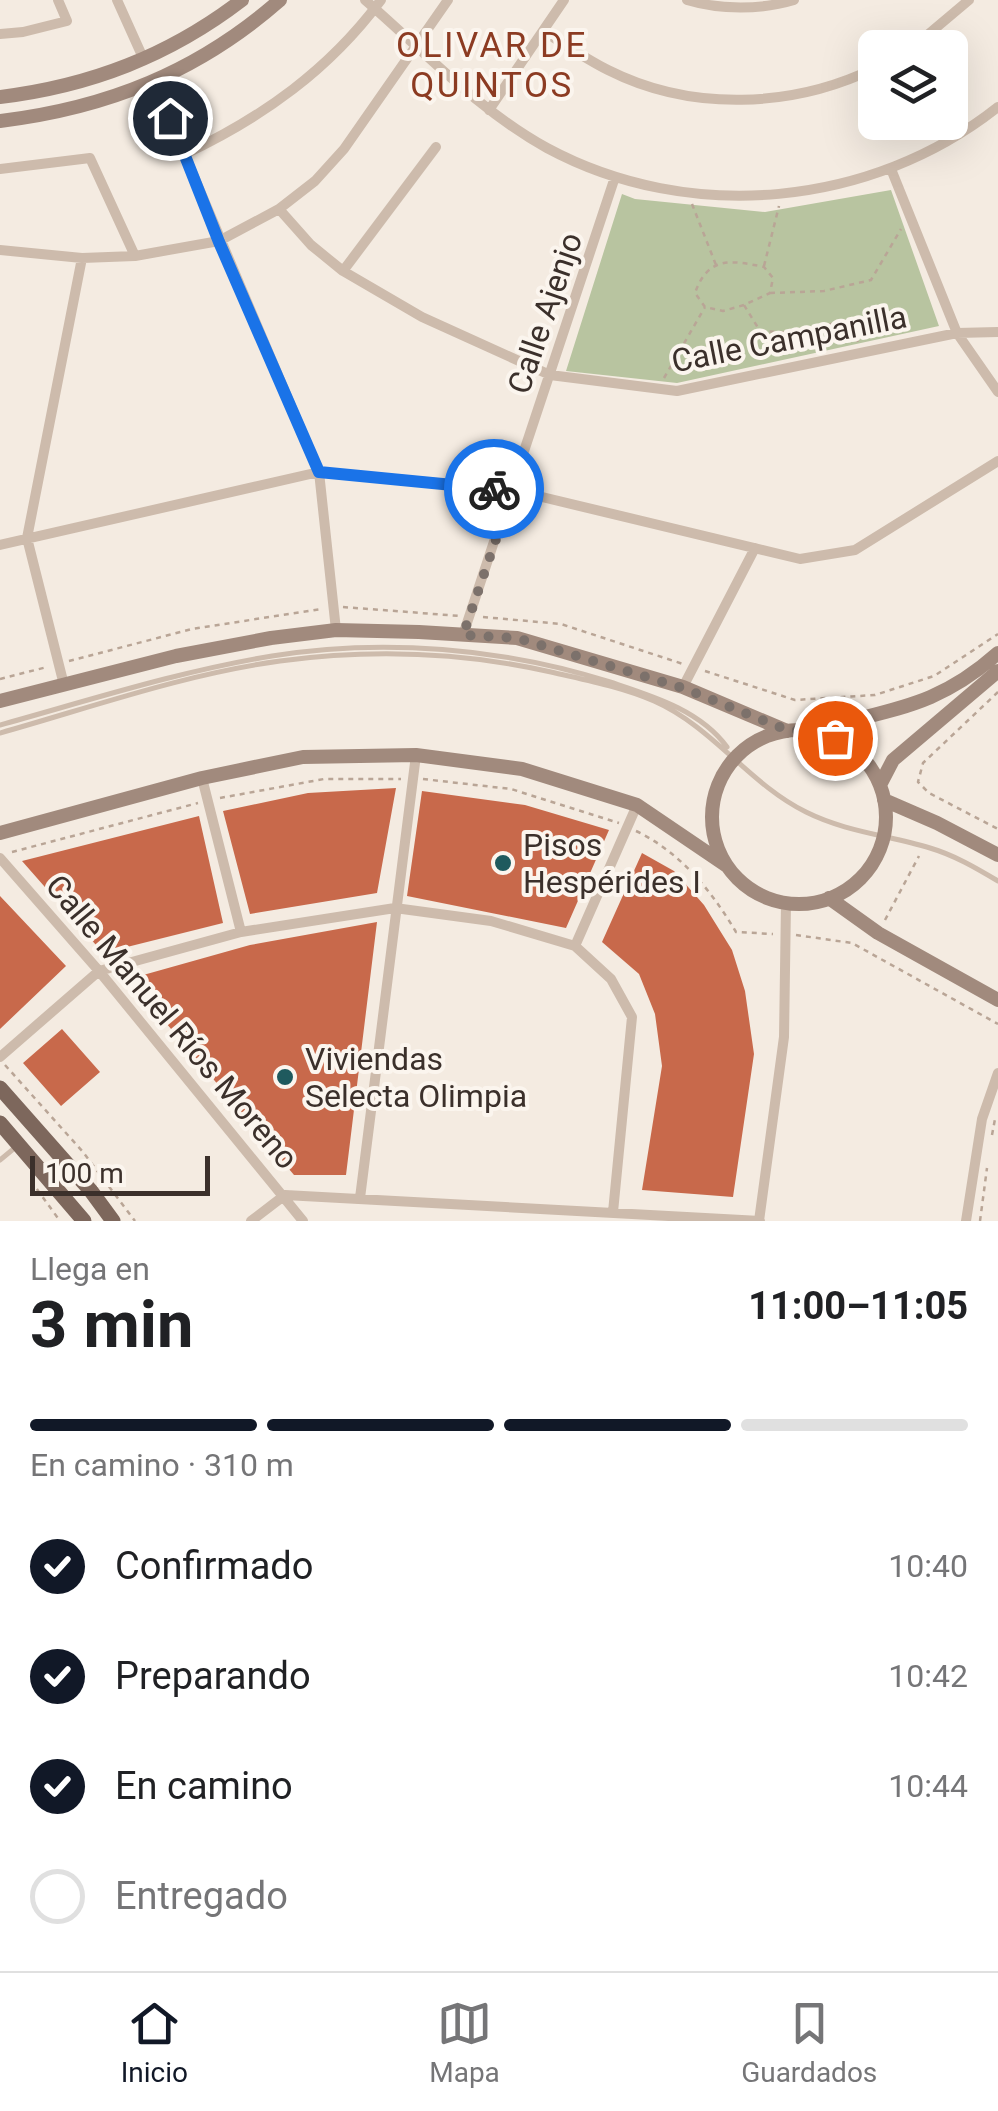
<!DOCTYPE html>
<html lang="es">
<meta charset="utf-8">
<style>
:root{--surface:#fff;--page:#f2f2f2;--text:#202124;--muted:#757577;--line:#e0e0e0;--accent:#111827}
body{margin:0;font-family:Roboto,sans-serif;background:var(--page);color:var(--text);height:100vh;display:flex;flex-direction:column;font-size:38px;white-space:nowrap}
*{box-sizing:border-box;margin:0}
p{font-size:32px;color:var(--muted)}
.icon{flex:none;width:55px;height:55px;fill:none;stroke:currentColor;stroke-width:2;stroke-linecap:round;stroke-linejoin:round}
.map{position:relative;height:1221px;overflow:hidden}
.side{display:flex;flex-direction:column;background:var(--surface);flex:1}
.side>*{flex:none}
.tools{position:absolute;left:858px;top:30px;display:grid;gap:20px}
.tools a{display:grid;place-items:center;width:110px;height:110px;border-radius:15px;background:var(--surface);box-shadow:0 10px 40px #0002;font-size:50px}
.scale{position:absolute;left:30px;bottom:25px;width:180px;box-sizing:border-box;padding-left:10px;border:5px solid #3b302b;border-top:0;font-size:28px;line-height:35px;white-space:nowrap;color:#3b302b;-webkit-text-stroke:8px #fbf5ee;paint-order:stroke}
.pin{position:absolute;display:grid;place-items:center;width:85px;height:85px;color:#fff;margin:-42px;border:5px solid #fff;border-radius:50%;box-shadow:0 2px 10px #0007}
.courier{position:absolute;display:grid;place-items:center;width:100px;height:100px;margin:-50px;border:8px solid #1a73e8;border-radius:50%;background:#fff;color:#222;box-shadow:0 2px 12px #0007}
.summary em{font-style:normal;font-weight:700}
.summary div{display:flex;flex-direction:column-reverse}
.summary{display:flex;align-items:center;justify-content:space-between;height:170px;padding:0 30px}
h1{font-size:65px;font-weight:700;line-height:75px}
.bar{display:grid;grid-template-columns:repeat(4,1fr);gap:15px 10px;align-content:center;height:120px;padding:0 30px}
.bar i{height:12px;border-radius:8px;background:var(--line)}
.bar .selected{background:var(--accent)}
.bar p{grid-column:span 4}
ol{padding:0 30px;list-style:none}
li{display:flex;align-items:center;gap:30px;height:110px}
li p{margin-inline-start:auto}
li .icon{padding:10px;border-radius:50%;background:var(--accent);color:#fff;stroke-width:4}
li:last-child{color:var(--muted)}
li i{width:55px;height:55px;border:5px solid var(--line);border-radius:50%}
.tabs{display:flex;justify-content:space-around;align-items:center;height:140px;border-top:2px solid var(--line);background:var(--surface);font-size:28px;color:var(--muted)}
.tabs a{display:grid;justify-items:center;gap:5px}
.tabs .selected{color:var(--accent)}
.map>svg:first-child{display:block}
.green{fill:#b8c4a0}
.building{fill:#c8694b}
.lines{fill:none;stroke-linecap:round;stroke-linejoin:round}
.path{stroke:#b9a596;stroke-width:2.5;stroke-dasharray:5 5;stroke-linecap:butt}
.lane{stroke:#cdbbac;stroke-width:5}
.street{stroke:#cdbbac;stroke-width:10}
.secondary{stroke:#a18a7d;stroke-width:14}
.primary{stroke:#7d675c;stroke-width:15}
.done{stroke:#7c716b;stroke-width:10;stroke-dasharray:0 18}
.route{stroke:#1a73e8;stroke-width:12}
.poi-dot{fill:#1f5a5e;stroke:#fbf5ee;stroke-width:4}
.labels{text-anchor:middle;stroke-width:8;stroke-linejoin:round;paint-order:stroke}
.street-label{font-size:32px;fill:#3b302b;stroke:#fbf5ee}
.poi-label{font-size:32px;fill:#3b302b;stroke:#fbf5ee;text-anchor:start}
.neighbourhood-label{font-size:35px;letter-spacing:2.5px;fill:#8c3b22;stroke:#fbf5ee}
</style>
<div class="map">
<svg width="998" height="1221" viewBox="0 0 998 1221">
<rect width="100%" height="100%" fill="#f4ebe1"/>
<path class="green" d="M891 190 939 326 677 383 566 371 622 194 635 199 765 212Z"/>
<path class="building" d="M396 788 377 893 250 914 223 811 308 793Z
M422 791 525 805 609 830 566 928 407 896Z
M199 816 223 923 103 953 22 861Z
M642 853 674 871 704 905 732 950 745 991 754 1054 733 1197 642 1190 662 1066 655 1014 639 974 602 942Z
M0 896 66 966 0 1029Z
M377 922 346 1175H294L129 979 250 945Z
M62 1029 100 1072 61 1106 23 1063Z"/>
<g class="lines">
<path class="path" d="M692 204 716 265
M764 266 779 206
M770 293 824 291 871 280 901 229
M744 305 723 311 705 307 695 293C708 256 731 260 764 267L773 278 770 293 744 305 760 331 795 333 847 320 855 327 858 344
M664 378 705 307
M343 607 460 616
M483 617 561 624 683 664
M69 661 192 629 321 609
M705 671 795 700 875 695 934 676 998 634
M0 679 47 667
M998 692 923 763 918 782 929 793 998 829
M423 779 511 789 619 823
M220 798 324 779H401
M636 831C680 852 711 890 736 932L773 934
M12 852 198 803
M885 920 919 856
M796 935 852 943 998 1024
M5 1065 83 1152 135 1221
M992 1135 995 1119
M31 1181 60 1221
M980 1221 987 1168"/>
<path class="lane" d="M0 725C90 700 180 671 272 656 382 638 504 648 610 682 652 696 700 710 727 747
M0 733C92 707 185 674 280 661 370 649 462 652 551 672 585 680 622 687 654 701 713 727 749 784 806 812 846 832 888 835 930 848 954 855 976 868 998 881
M0 1160 17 1146"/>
<path class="street" d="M117 0 144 60
M365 0C424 51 478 110 547 148 690 225 872 207 998 107
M687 0C720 10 761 10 794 0
M543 31C564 44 586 59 608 70 691 112 793 108 875 68
M0 34 23 32 67 21 58 0
M912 48 969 0
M154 82 319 472 336 630
M489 110 564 0
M185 154C263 117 329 70 381 0
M0 169 90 158 135 256
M891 169 957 333 998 392
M279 209 311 245 343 271 422 317 550 375 677 391 957 333 998 332
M0 250 82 258 135 256 219 241 279 209 315 181 344 149 448 0
M343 271 436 147
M0 545 319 472 513 490 800 559 855 550 998 461
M463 635 615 177
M64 685 27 538 82 258
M683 687 755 548
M202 778 241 932
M0 858 99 971 303 1221
M575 946 637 805
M0 1057 99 971 241 932 395 908 491 921 575 946 611 979 632 1017 613 1212
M360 1198 416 755
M251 1221 285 1195 760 1221
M759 1221 784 1037 786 903
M966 1221 982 1119 998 1073"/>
<path class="secondary" d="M0 97C90 86 169 56 242 0
M0 121C107 108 198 72 280 0
M0 701 176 656 271 638 336 630 419 632 517 638 683 687 787 731
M712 817a87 87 0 1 1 174 0a87 87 0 1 1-174 0Z
M813 731C889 708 934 710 998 653
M880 785 893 760 998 671
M884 800 937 823 998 855
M0 833 202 778 303 757 416 755 522 769 637 805 727 866
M829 898 878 933 998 1000"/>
<path class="primary" d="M0 1088 91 1191 113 1221
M0 1123 84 1221"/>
</g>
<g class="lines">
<path class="done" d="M494 489 513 490 463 635 517 638 683 688 787 730 813 731 835 738"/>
<path class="route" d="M170 118 219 242 319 472 494 489"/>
</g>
<g class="poi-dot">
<circle cx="503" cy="863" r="10"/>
<circle cx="285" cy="1077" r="10"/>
</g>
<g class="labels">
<g class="street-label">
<text transform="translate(545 313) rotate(-71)" y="11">Calle Ajenjo</text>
<text transform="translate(789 339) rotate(-11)" y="11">Calle Campanilla</text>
<text transform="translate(172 1022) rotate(50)" y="11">Calle Manuel Ríos Moreno</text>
</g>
<g class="poi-label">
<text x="523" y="856">Pisos<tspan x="523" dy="37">Hespérides I</tspan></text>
<text x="305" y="1070">Viviendas<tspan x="305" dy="37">Selecta Olimpia</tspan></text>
</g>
<g class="neighbourhood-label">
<text x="492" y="57">OLIVAR DE<tspan x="492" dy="40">QUINTOS</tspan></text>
</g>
</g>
</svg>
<div class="tools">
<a><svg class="icon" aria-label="layers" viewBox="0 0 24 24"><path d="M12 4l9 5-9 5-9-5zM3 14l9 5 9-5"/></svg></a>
</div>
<div class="scale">100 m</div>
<div class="pin" style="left:835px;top:738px;background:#ea580c"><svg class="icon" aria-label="bag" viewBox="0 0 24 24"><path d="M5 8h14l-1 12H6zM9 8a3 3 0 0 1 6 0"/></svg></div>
<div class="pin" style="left:170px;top:118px;background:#1f2937"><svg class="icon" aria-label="home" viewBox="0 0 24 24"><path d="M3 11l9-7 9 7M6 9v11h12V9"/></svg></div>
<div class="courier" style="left:494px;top:489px"><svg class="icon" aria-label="bike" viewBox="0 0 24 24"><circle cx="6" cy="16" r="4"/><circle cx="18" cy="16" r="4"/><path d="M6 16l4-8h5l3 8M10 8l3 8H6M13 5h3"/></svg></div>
</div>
<section class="side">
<div class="summary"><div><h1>3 min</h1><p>Llega en</p></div><em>11:00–11:05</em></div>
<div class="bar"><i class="selected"></i><i class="selected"></i><i class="selected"></i><i></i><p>En camino · 310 m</p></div>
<ol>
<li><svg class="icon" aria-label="check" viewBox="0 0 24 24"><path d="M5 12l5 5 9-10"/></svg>Confirmado<p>10:40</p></li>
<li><svg class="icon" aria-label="check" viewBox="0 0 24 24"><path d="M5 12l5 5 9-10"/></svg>Preparando<p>10:42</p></li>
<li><svg class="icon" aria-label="check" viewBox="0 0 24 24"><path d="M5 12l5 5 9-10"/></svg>En camino<p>10:44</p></li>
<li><i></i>Entregado</li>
</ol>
</section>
<nav class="tabs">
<a class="selected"><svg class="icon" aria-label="home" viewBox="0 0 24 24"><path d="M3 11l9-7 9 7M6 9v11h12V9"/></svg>Inicio</a>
<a><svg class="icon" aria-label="map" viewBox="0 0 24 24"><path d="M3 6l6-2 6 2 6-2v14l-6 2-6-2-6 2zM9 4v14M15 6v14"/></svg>Mapa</a>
<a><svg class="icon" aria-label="saved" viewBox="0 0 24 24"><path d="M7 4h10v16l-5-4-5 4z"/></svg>Guardados</a>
</nav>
